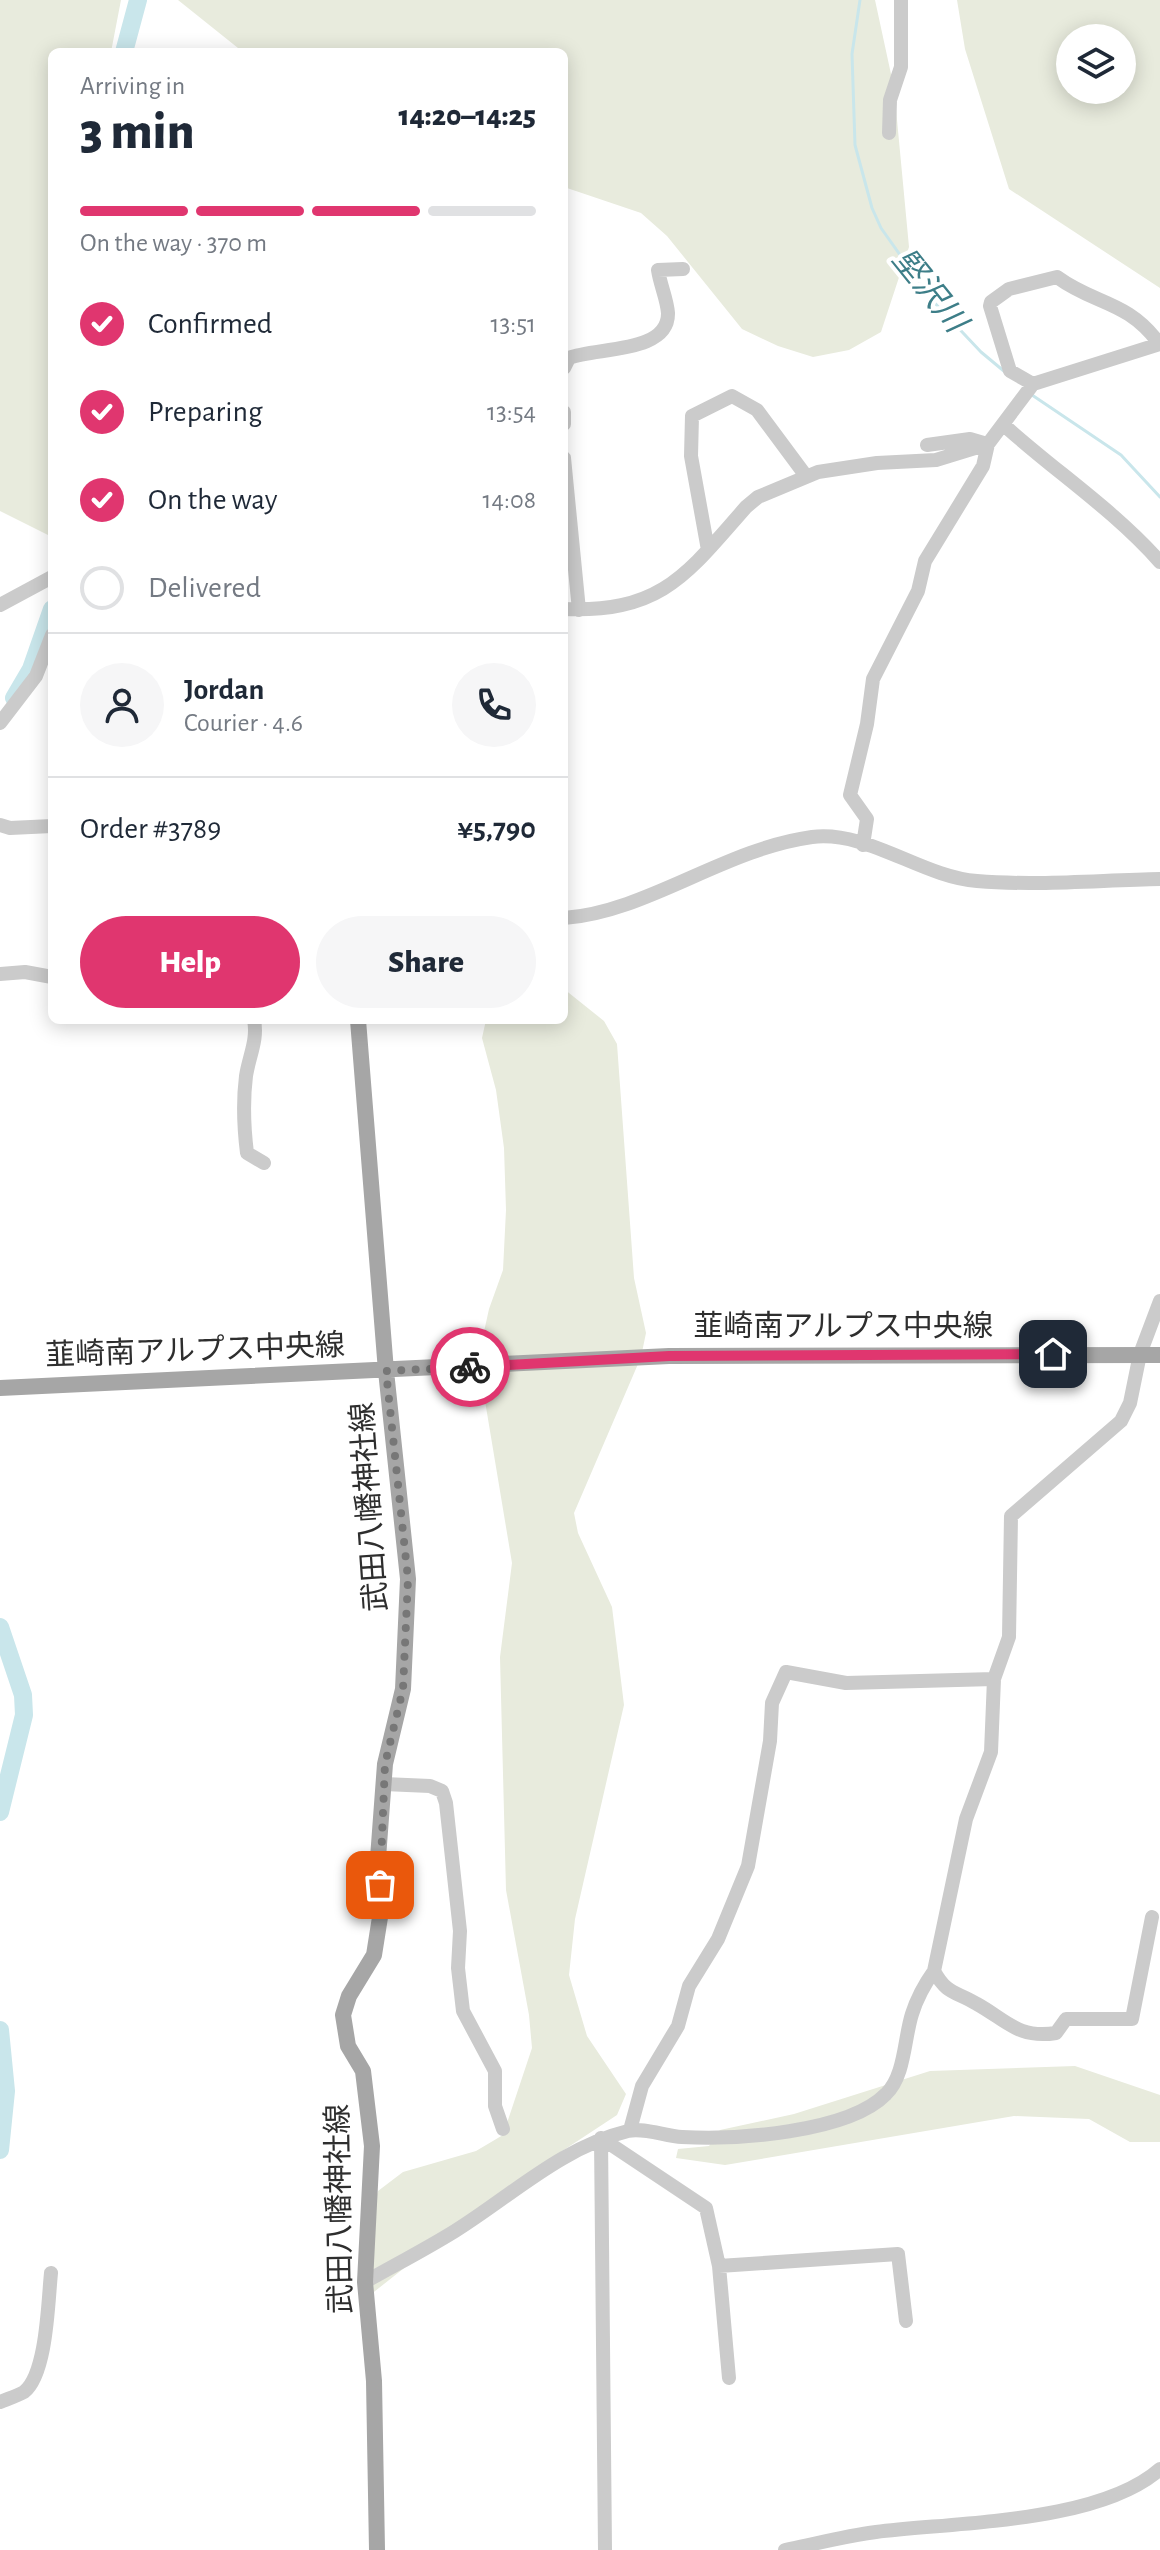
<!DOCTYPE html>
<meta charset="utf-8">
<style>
:root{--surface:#fff;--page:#f6f6f7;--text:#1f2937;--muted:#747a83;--line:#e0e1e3;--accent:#e0366f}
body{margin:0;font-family:"Alegreya Sans","Noto Sans JP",sans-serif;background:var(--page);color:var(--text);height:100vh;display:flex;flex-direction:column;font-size:30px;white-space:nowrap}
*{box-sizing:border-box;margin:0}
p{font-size:26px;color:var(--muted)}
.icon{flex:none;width:44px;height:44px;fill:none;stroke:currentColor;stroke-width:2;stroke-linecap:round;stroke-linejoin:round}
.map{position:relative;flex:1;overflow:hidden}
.panel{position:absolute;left:48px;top:48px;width:520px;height:976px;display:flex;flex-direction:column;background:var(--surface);border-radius:12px;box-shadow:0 4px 20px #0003}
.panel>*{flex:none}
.fabs{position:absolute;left:1056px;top:24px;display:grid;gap:16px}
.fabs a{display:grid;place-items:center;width:80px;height:80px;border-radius:50%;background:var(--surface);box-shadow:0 4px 20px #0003;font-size:40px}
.pin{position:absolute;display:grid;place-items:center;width:68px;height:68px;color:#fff;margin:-34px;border-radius:16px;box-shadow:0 4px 12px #0006}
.courier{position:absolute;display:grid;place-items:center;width:80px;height:80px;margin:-40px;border:6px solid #e0366f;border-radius:50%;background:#fff;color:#222;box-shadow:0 2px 10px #0007}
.head em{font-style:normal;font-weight:800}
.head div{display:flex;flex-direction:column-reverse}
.head{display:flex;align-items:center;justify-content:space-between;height:136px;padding:0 32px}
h1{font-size:52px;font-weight:800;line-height:60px}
.bar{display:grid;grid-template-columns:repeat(4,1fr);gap:12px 8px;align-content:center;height:96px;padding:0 32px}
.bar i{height:10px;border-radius:6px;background:var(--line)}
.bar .selected{background:var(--accent)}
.bar p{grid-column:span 4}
.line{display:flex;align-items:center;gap:20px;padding:0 32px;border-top:2px solid var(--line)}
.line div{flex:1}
.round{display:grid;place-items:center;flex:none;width:84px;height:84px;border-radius:42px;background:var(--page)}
ol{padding:0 32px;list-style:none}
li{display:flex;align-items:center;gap:24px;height:88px}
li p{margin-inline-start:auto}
li .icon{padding:8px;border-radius:50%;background:var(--accent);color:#fff;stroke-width:4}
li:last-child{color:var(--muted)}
li i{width:44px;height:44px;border:4px solid var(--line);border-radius:50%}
.primary-button{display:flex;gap:16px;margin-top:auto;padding:16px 32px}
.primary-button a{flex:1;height:92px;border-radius:48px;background:var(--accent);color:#fff;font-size:32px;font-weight:800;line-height:92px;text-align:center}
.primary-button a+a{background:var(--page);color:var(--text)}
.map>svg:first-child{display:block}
.green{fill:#e8ebdd;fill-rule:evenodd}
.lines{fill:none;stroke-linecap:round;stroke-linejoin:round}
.stream{stroke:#c9e6eb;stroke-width:3}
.river{stroke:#c9e6eb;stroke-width:18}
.minor{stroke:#cbcbcb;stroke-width:14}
.major{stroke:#a6a6a6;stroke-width:16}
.done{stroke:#777;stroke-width:8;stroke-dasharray:0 14.4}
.route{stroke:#e0366f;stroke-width:10}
.labels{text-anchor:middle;stroke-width:8;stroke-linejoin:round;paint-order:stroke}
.street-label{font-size:30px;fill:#2e2e2e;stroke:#fff}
.water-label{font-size:32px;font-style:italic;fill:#3d7e88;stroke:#fff}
</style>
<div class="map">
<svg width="1160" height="2550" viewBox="0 0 1160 2550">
<rect width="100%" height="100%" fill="#fff"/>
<path class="green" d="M0 0H121L111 52H52V537L0 511Z
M178 0H875L894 88 909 247 881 332 849 350 813 357 778 346 742 329 667 236 641 213 564 187V52H243Z
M957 0H1160V288L1009 189 965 49ZM1122 38V90H1070V38Z
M564 989 604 1021 617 1044 634 1278 646 1333 641 1357 574 1513 578 1533 612 1607 624 1705 575 1919 569 1975 587 2036 626 2094 617 2115 503 2190 365 2299 362 2247 378 2191 403 2172 476 2151 503 2135 532 2048 529 2015 506 1890 500 1657 512 1563 478 1359 489 1309 503 1270 506 1210 504 1148 496 1090 482 1038 486 1020H564Z
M1075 2066 1160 2095V2142H1130L1089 2119 1014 2116 725 2165 676 2158 678 2149 709 2146 720 2130 794 2114 930 2071Z"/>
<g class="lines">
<path class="stream" d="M860 0 852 54 855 145 872 208 881 228 932 300 981 352 1005 372
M1032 395 1121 455 1160 497"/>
<path class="river" d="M124 52 138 0
M14 698 31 669 52 609
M0 1627 23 1695 24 1715 0 1812
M0 2030 6 2091 0 2150"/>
<path class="minor" d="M889 133 890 100 901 67V0
M564 368 569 358C595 347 669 354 668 313 667 299 660 284 658 270L683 269
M1033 384 1010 371 990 306 991 302 1009 289 1057 277C1095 305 1126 300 1158 342
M564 412V424
M1005 426C1056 472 1114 510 1160 562
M927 445 970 439 987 444
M564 458 579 610
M708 550 691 456 692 416 732 396 757 410 806 476
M0 605 52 577
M564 609C662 613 687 574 746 507L758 497 818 472 877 463 936 460 988 444 1033 384 1160 344
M0 723 36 676 52 635
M0 825 10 828 52 826
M863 845 867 819 850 795 867 724 873 679 918 591 925 561 983 466 988 444
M564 918C647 912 724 849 812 837 868 830 922 877 977 881 1037 886 1100 880 1160 879
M0 974 25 972 52 977
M254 1020C258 1040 249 1056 246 1076 243 1100 244 1129 247 1153L264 1163
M384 1784 430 1786 442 1791 446 1803 460 1931 458 1968 463 2011 495 2071V2106L503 2129
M934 1971C947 1995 956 1991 977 2004 1006 2020 1018 2039 1056 2033L1066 2019H1132L1152 1917
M630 2130 642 2086 678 2026 689 1986 718 1939 748 1866 770 1741 772 1703 786 1672 846 1683 994 1679
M601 2138 605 2550
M601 2138 706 2208 719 2266 729 2378
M719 2266 898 2254 906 2321
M365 2282C395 2265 426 2249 455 2231 511 2196 562 2147 628 2131 643 2127 665 2136 682 2137 734 2140 848 2133 886 2094 905 2076 904 2039 912 2014 917 1998 924 1985 934 1971L966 1819 991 1752 994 1679 1009 1637 1011 1516 1121 1421 1130 1403 1140 1354 1160 1301
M0 2402C7 2399 17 2396 24 2392 47 2374 48 2301 51 2273
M785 2550C815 2544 845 2536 876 2532 956 2522 1099 2523 1160 2469"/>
<path class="major" d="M358 1020 386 1371 408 1579 403 1689 385 1764 378 1858 381 1911 374 1955 349 1996 343 2015 348 2046 363 2071 372 2146 365 2282 374 2381 377 2550
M0 1388 669 1356 1160 1355"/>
</g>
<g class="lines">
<path class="done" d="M380 1885 385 1764 403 1689 408 1579 386 1371 470 1367"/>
<path class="route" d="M470 1367 669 1356 1053 1354"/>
</g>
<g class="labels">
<g class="street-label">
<text x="843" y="1336">韮崎南アルプス中央線</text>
<text transform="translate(195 1350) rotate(-2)" y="10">韮崎南アルプス中央線</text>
<text transform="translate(369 1507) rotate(-94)" y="10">武田八幡神社線</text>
<text transform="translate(339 2209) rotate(-91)" y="10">武田八幡神社線</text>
</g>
<g class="water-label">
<text transform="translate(930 290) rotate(51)" y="11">堅沢川</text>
</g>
</g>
</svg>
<div class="fabs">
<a><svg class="icon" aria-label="layers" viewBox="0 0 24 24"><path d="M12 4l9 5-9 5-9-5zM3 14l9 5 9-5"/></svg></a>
</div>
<div class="pin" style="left:380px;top:1885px;background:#ea580c"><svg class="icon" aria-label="bag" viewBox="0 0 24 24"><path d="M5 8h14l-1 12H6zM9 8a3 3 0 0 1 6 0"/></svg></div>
<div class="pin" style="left:1053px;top:1354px;background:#1f2937"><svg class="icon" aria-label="home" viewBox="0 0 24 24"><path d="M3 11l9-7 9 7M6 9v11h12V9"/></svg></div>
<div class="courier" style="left:470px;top:1367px"><svg class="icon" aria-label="bike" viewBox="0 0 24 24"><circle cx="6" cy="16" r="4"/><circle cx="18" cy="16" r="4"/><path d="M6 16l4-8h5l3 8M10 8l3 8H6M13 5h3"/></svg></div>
<section class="panel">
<div class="head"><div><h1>3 min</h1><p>Arriving in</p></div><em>14:20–14:25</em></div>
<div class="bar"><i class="selected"></i><i class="selected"></i><i class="selected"></i><i></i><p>On the way · 370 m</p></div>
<ol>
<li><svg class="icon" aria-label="check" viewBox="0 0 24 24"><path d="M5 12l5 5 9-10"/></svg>Confirmed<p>13:51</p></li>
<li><svg class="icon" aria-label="check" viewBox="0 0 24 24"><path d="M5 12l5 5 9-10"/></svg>Preparing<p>13:54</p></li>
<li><svg class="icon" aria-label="check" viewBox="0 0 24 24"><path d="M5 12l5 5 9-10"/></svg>On the way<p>14:08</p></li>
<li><i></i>Delivered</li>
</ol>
<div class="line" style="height:144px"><a class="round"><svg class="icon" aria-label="person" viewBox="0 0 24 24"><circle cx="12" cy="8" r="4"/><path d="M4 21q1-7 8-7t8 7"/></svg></a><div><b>Jordan</b><p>Courier · 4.6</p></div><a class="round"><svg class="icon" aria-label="phone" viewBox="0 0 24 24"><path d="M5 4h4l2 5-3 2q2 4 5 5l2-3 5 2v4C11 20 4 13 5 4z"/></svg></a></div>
<div class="line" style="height:104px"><div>Order #3789</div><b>¥5,790</b></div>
<div class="primary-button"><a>Help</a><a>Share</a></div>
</section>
</div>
